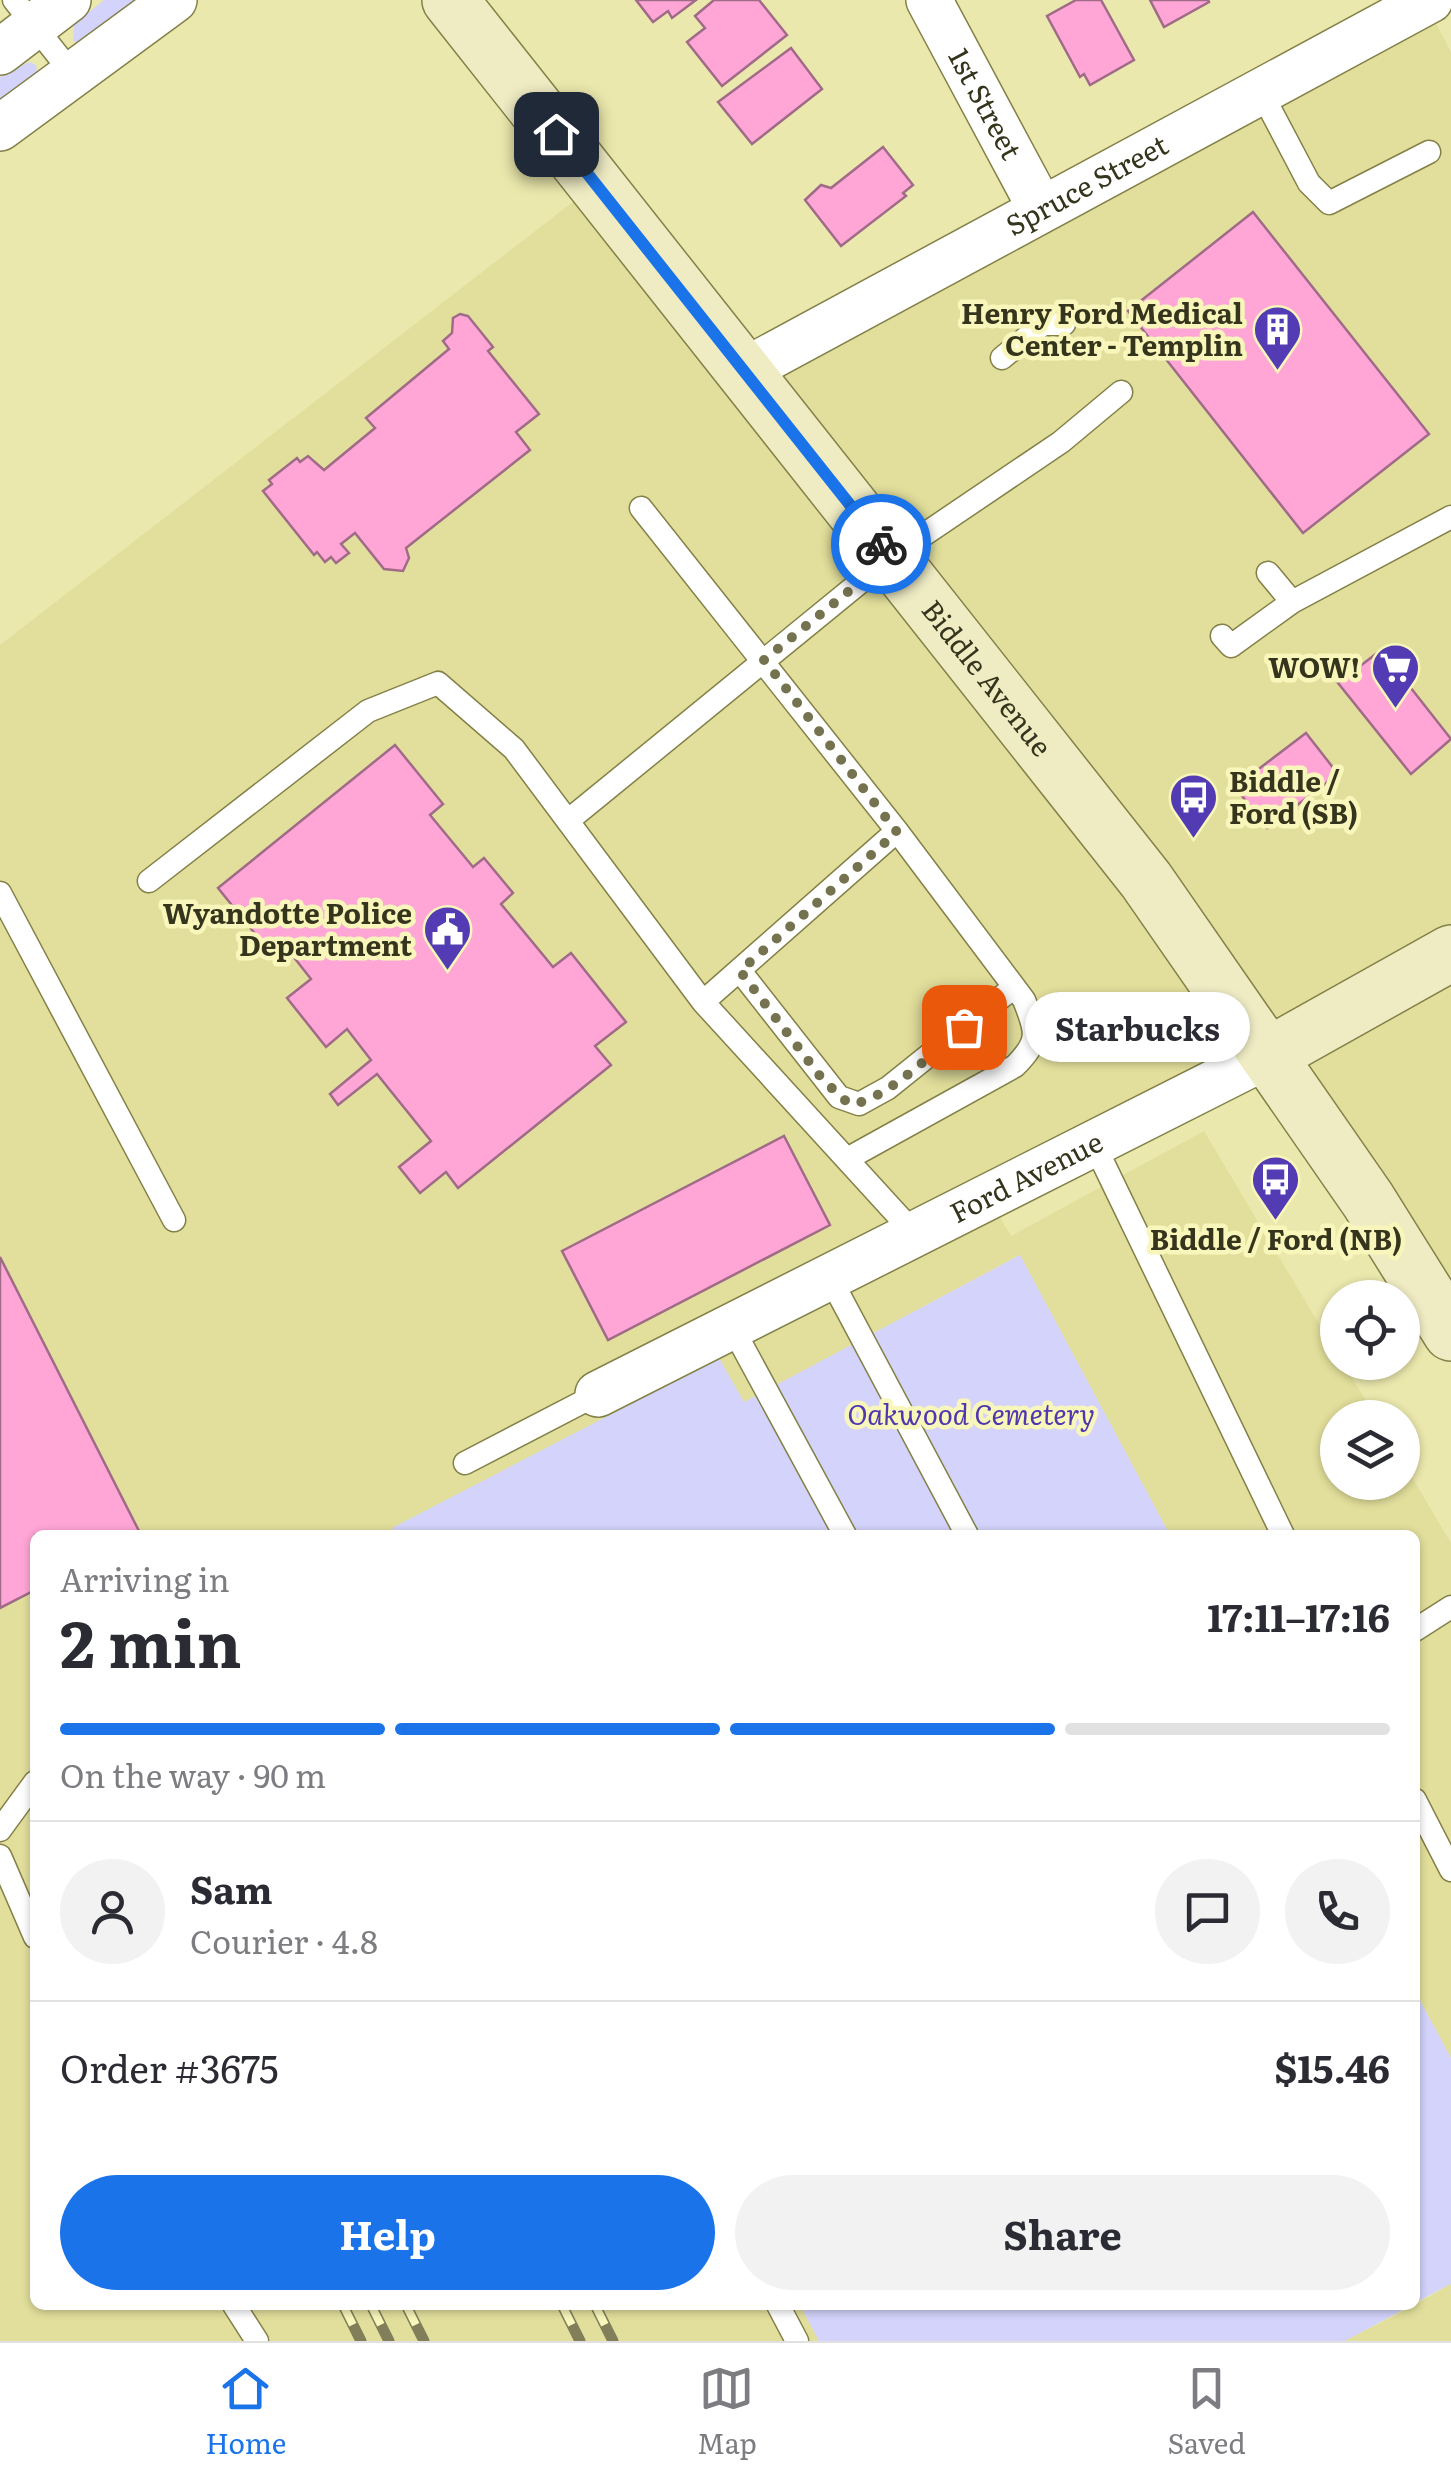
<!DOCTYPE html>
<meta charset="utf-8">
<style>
:root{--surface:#fff;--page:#f2f2f3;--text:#2b2b33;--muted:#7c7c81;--line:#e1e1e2;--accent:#1a73e8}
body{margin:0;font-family:Literata,serif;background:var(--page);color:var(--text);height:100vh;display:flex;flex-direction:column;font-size:38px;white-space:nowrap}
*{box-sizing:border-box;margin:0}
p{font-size:32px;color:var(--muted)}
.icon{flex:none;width:55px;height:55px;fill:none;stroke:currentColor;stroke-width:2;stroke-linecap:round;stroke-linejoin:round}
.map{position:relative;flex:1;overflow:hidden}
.panel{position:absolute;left:30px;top:1530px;width:1390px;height:780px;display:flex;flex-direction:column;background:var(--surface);border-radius:15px;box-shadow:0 2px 8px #0004}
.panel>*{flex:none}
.fabs{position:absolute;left:1320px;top:1280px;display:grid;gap:20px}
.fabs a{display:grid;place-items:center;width:100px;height:100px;border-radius:50%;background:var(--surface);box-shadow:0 2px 8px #0004;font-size:50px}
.pin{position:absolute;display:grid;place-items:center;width:85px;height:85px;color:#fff;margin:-42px;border-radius:20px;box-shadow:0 5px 15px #0006}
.courier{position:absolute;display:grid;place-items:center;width:100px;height:100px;margin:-50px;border:8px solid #1a73e8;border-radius:50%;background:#fff;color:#222;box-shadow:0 2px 12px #0007}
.bubble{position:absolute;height:70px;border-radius:35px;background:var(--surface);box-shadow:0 2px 8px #0004;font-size:32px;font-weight:700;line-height:70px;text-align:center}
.headline em{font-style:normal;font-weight:700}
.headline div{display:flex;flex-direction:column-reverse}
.headline{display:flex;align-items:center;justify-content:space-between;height:170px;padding:0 30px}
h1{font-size:65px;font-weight:700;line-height:75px}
.bar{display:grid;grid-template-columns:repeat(4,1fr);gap:15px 10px;align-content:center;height:120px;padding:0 30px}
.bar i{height:12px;border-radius:8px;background:var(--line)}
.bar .on{background:var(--accent)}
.bar p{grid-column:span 4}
.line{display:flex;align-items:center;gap:25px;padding:0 30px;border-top:2px solid var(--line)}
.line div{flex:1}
.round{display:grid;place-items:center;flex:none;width:105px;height:105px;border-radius:52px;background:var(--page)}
.action{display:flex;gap:20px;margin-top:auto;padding:20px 30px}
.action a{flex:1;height:115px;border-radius:60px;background:var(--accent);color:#fff;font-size:40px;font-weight:700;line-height:115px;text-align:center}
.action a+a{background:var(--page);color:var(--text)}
.dock{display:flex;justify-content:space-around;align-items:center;height:140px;border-top:2px solid var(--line);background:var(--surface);font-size:28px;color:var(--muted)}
.dock a{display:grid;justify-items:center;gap:5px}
.dock .on{color:var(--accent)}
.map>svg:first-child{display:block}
.built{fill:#e2df9c}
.green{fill:#d3d3fb}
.building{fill:#ffa6d7;stroke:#9f6b87;stroke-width:2.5}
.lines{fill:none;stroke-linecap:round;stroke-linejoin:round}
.lane-casing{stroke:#838048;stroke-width:25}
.street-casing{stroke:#838048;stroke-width:48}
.secondary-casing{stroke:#838048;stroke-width:58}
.lane{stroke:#fff;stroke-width:22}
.street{stroke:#fff;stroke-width:45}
.secondary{stroke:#efecc4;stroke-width:55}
.rail-casing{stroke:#817f59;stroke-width:11}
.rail{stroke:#f8f6ba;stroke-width:8;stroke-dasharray:22;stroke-linecap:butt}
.done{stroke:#75734f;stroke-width:10;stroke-dasharray:0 18}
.route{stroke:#1a73e8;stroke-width:12}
.labels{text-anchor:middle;stroke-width:9;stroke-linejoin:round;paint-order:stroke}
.street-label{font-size:28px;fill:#35341c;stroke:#f8f6ba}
.poi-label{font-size:28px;font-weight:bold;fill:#35341c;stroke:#f8f6ba;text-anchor:end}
.park-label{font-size:28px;font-style:italic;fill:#5037b0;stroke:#f8f6ba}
</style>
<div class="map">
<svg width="1451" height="2341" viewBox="0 0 1451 2341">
<rect width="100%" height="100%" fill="#ebe8ad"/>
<path class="built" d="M1425 3 1451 52V1336L1269 1055 988 1197 1011 1236 1204 1131 1337 1354 1338 1362 1343 1363 1376 1417 1338 1418V1482H1402L1403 1462 1451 1543V2058L1415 1991V1535H1170L1019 1255 743 1403 718 1359 392 1529 396 1535H35V2305H800L819 2341H0V645L596 184 744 371Z
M1451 2284V2341H1345L1415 2305Z"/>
<path class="green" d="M104 0H143L81 44 73 41 74 24Z
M29 62 36 65 38 78 0 105V77Z
M1020 1255 1170 1535H396L392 1528 719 1358 744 1402Z
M1415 1991 1451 2058V2284L1415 2303Z
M800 2305H1412L1345 2341H819Z"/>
<path class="building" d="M636 0H696L672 18 668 11 653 22Z
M714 0H759L787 35 722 86 687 42 705 28 695 16Z
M1076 0H1101L1134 60 1090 85 1084 74 1080 77 1047 16Z
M1150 0H1208L1209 2 1164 27Z
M791 48 822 89 752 144 718 102Z
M883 147 913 185 903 193 906 196 841 246 805 200 821 185 831 188Z
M1253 212 1429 434 1303 533 1128 311Z
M460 314 468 316 493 347 488 351 539 414 516 432 530 450 406 548 409 558 403 571 384 569 355 533 341 544 349 553 336 563 331 557 325 562 317 552 314 555 263 491 272 484 269 480 297 458 300 462 308 456 324 470 375 428 366 418 449 349 443 341 452 333 453 318Z
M1381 650 1451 739 1411 774 1338 683Z
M1306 733 1338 774 1267 828 1235 787Z
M395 745 443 804 430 815 473 867 484 858 513 893 501 904 553 967 571 953 626 1022 595 1046 611 1065 458 1188 446 1172 420 1193 399 1167 431 1141 377 1074 338 1105 330 1094 371 1060 347 1029 326 1047 287 998 311 979 285 946 273 956 218 888Z
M784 1136 830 1225 608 1340 562 1251Z
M0 1257 141 1535H35V1590L0 1608Z"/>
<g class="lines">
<defs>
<path id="lane" d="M14 0 75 77
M1260 90 1309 183 1329 203 1429 152
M1002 358 1043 324H1064
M641 508 897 831
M1292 602 1451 517
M1222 636 1231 646 1292 602 1268 573
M570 819 891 557 1061 442 1121 392
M149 881 368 711 438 683 514 749 703 1002 914 1233
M0 893 174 1220
M740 971 839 1097 859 1104 888 1088 1014 987
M703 1002 897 831 1024 1000C1037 1032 1040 1041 1015 1066L847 1159
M1094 1144 1283 1535
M829 1276 967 1535
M732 1327 845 1535
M465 1463 598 1394
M1415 1630 1451 1607
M1415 1800 1451 1870
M0 1830 35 1782
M0 1856 35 1937
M234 2305 257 2341
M778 2305 797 2341"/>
<g id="street">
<path id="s1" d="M929 0 1041 209"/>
<path d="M0 52 68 0"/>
<path d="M0 128 174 0"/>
<path id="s2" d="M744 371 1430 0"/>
<path id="s3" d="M598 1394 1269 1055"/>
</g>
<g id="secondary">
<path id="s4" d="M450 0 1146 880 1368 1200 1451 1333"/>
<path d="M1269 1055 1451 953"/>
</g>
</defs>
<use href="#lane" class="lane-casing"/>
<use href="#street" class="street-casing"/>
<use href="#secondary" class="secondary-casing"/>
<use href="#lane" class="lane"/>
<use href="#street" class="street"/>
<use href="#secondary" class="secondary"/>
<defs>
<path id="rail" d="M343 2305 361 2341
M371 2305 389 2341
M406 2305 424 2341
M562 2305 580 2341
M595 2305 613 2341"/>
</defs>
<use href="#rail" class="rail-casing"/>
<use href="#rail" class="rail"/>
</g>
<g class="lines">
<path class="done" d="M881 544 891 557 764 660 897 832 740 971 823 1080 849 1104C881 1105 938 1048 964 1027"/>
<path class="route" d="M556 134 881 544"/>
</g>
<defs>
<symbol id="building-pin" viewBox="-11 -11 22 30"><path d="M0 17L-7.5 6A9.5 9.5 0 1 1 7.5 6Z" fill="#533bb3" stroke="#f8f6ba"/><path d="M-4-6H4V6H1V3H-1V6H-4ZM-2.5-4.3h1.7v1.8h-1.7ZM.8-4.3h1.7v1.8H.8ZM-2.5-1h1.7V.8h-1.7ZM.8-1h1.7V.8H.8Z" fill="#fff"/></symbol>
<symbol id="supermarket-pin" viewBox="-11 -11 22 30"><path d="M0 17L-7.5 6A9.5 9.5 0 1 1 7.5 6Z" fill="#533bb3" stroke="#f8f6ba"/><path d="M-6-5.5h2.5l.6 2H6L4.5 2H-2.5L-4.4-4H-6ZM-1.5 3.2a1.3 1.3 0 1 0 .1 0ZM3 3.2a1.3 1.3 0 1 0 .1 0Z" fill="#fff"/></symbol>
<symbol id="bus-pin" viewBox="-11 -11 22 30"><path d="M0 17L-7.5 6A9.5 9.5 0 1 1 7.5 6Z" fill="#533bb3" stroke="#f8f6ba"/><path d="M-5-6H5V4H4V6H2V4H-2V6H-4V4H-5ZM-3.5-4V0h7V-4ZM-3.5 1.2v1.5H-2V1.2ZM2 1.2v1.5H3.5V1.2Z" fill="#fff"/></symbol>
<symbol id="civic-pin" viewBox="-11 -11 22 30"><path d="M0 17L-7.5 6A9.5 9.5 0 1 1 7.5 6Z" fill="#533bb3" stroke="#f8f6ba"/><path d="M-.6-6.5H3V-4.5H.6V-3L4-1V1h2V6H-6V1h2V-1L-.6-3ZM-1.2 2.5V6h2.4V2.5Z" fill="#fff"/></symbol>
</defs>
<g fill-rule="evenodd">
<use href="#building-pin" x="1250" y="302" width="55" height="75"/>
<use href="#supermarket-pin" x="1368" y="640" width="55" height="75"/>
<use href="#bus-pin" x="1166" y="770" width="55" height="75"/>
<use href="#civic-pin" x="420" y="902" width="55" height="75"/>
<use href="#bus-pin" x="1248" y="1152" width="55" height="75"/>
</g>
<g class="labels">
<g class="street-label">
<text dy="10" stroke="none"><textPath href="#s1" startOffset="118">1st Street</textPath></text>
<text dy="10" stroke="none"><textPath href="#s2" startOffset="390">Spruce Street</textPath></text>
<text dy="10" stroke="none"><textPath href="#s4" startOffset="865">Biddle Avenue</textPath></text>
<text dy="10" stroke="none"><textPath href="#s3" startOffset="480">Ford Avenue</textPath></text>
</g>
<g class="poi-label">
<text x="1243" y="324">Henry Ford Medical<tspan x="1243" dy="32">Center - Templin</tspan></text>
<text x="1360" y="678">WOW!</text>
<text x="1229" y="792" text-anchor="start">Biddle /<tspan x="1229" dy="32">Ford (SB)</tspan></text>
<text x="412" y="924">Wyandotte Police<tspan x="412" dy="32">Department</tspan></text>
<text x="1276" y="1250" text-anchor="middle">Biddle / Ford (NB)</text>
</g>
<g class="park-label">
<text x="971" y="1425">Oakwood Cemetery</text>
</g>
</g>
</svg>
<div class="fabs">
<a><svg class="icon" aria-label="locate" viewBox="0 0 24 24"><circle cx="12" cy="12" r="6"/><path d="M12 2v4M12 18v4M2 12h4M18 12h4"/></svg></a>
<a><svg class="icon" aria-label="layers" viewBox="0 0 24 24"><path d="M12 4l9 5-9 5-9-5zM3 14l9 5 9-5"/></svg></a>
</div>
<div class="pin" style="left:964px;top:1027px;background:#ea580c"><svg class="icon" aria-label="bag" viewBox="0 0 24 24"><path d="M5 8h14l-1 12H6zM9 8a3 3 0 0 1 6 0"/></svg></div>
<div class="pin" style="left:556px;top:134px;background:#1f2937"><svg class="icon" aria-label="home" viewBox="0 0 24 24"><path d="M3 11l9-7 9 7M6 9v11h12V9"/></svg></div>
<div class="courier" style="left:881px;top:544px"><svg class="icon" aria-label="bike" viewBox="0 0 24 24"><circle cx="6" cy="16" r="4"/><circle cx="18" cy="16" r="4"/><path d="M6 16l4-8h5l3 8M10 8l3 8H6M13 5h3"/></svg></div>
<div class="bubble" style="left:1025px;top:992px;width:225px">Starbucks</div>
<section class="panel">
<div class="headline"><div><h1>2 min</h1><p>Arriving in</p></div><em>17:11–17:16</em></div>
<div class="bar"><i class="on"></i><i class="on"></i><i class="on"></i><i></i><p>On the way · 90 m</p></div>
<div class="line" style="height:180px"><a class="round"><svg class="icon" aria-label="person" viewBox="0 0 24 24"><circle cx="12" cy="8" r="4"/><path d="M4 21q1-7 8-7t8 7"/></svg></a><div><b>Sam</b><p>Courier · 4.8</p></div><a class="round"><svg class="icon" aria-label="chat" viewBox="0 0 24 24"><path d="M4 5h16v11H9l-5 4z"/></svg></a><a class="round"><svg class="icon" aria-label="phone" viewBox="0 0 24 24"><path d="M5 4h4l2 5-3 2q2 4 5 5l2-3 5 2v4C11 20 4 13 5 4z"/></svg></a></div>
<div class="line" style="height:130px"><div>Order #3675</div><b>$15.46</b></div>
<div class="action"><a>Help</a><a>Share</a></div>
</section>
</div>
<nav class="dock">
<a class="on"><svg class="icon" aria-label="home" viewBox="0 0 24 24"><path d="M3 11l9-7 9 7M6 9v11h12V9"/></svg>Home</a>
<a><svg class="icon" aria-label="map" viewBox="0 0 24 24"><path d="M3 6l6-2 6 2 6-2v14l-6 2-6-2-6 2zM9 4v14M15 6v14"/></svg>Map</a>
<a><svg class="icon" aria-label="saved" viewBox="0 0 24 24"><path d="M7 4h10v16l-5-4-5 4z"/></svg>Saved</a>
</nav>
